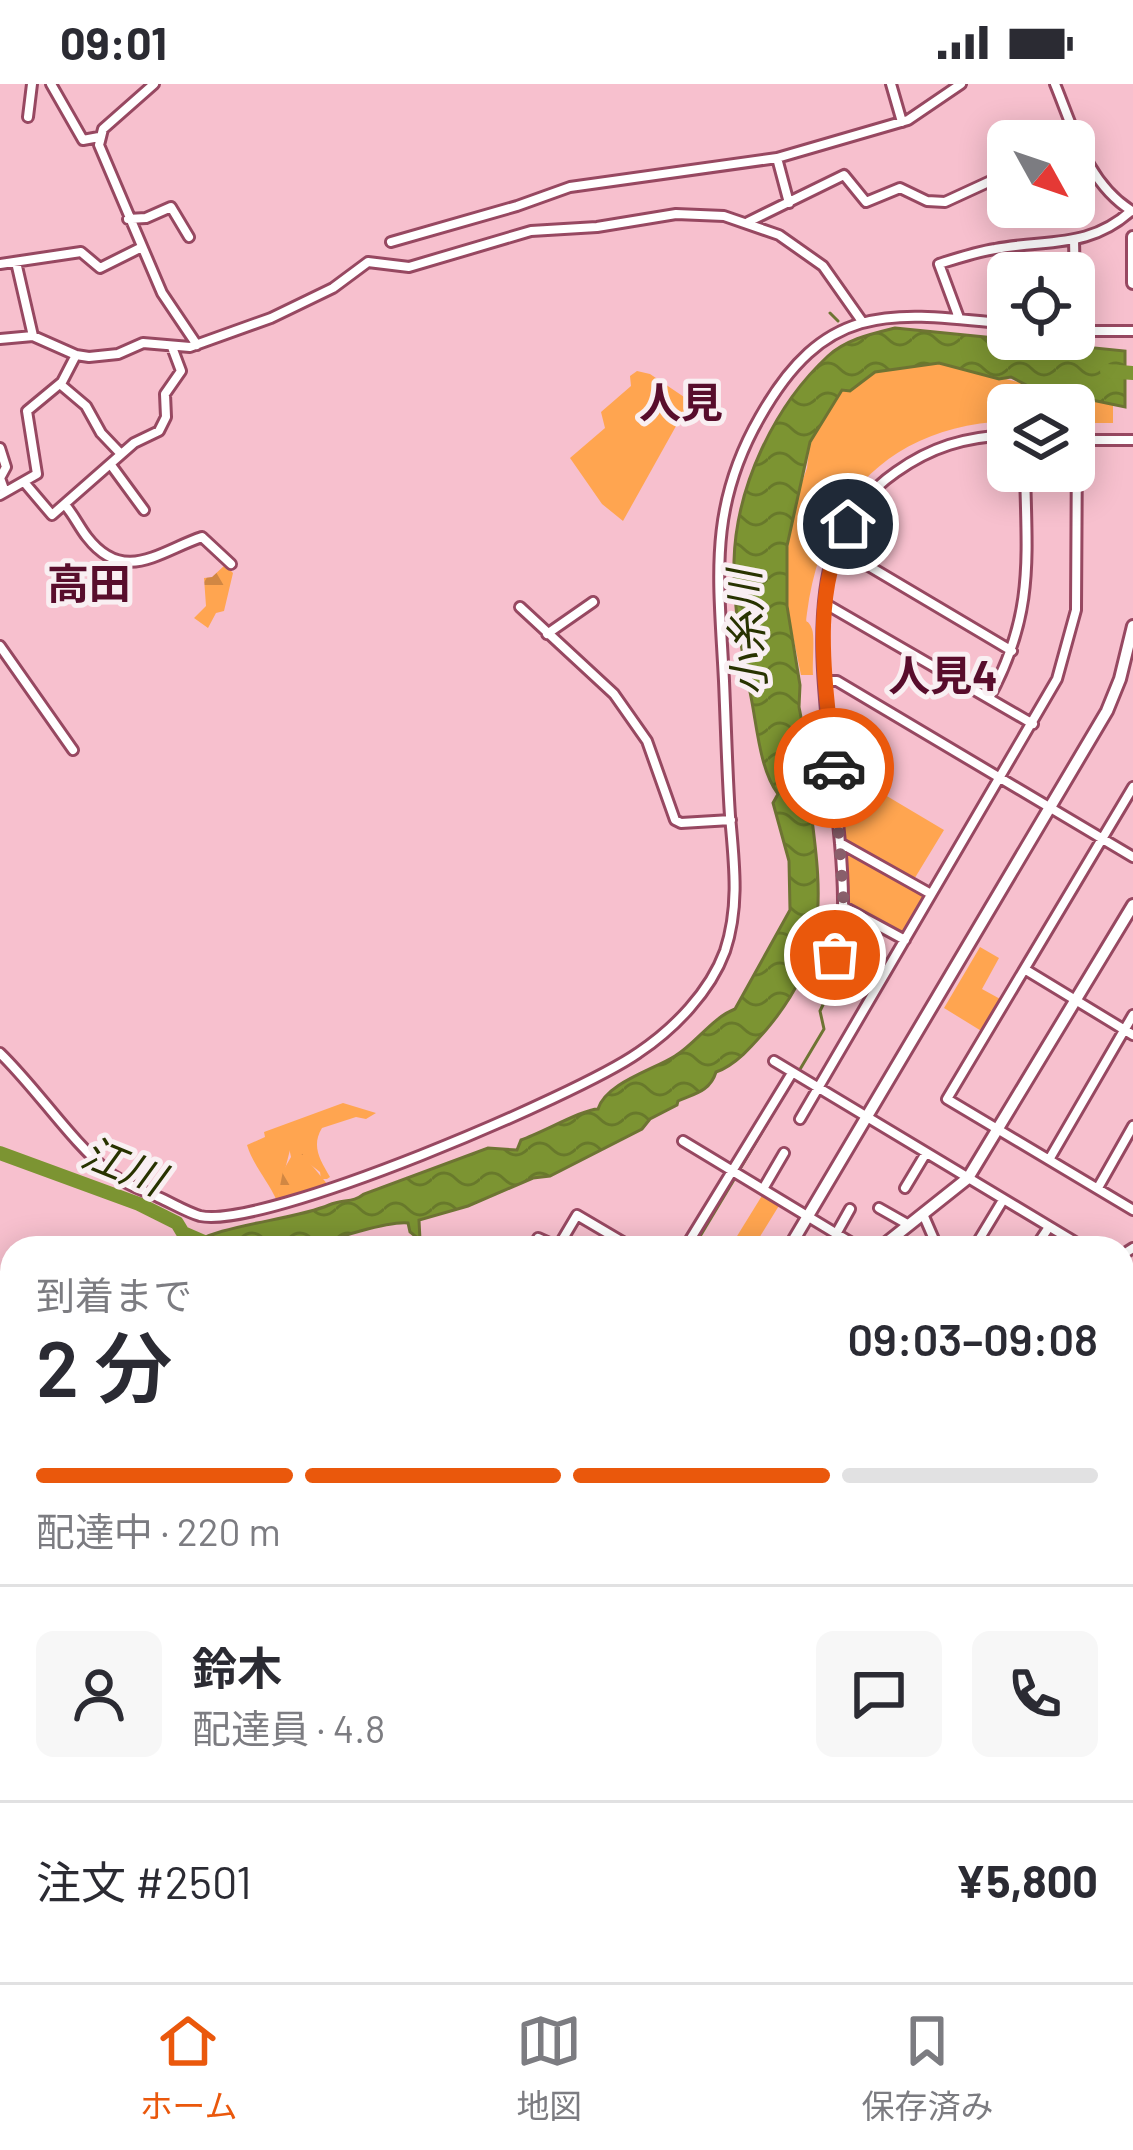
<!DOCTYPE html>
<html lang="ja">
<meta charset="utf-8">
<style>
:root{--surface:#fff;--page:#f7f7f7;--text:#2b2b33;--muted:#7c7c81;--line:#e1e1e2;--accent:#ea580c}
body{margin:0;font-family:Barlow,"Noto Sans JP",sans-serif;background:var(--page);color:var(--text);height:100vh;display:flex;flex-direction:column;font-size:45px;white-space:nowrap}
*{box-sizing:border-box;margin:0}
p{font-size:39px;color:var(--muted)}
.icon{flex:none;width:66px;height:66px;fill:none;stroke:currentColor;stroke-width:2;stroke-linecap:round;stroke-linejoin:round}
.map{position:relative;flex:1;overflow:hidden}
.side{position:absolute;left:0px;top:1152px;width:1134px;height:747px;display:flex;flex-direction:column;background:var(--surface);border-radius:36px 36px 0 0;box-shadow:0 6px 30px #0003}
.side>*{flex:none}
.needle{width:78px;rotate:130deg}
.fabs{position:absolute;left:987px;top:36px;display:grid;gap:24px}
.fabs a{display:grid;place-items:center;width:108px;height:108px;border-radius:18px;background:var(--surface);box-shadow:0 6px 30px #0003;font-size:60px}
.pin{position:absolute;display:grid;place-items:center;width:102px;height:102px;color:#fff;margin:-51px;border:6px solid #fff;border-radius:50%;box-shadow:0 3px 12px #0007}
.courier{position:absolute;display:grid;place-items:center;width:120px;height:120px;margin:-60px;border:9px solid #ea580c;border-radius:50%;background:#fff;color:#222;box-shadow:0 3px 15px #0007}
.head em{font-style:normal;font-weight:600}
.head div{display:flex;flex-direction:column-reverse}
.head{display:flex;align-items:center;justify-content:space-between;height:204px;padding:0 36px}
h1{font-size:78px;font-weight:600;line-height:90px}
.bar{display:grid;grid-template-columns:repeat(4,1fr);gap:18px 12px;align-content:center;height:144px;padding:0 36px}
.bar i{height:15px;border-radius:9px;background:var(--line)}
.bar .active{background:var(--accent)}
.bar p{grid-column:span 4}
.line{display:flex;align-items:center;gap:30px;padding:0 36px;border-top:3px solid var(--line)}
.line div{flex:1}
.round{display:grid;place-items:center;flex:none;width:126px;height:126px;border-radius:18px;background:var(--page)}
.status{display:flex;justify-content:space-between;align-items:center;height:84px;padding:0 60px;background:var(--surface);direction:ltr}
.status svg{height:33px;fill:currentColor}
.menu{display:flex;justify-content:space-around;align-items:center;height:168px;border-top:3px solid var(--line);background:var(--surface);font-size:33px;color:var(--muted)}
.menu a{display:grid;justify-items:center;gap:6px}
.menu .active{color:var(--accent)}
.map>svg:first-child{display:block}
.green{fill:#ffa550}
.forest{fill:url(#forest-firs)}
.water{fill:url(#water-waves);stroke:#6e7433;stroke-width:3}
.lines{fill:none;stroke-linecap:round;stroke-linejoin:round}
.stream{stroke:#6e7433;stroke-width:3}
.river{stroke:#7c9432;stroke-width:14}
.street-casing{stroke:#974861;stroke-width:14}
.secondary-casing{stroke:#974861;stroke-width:16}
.street{stroke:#fff;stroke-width:8}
.secondary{stroke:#fff;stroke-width:10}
.rail{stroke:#754d58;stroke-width:3;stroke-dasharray:24 12;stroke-linecap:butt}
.done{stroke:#895f6b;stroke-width:12;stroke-dasharray:0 21.6}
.route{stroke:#ea580c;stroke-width:15}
.labels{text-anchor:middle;stroke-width:10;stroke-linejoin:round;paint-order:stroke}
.neighbourhood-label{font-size:42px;font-weight:bold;fill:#580d2c;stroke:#f9eff2}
.water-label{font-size:42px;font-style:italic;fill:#283300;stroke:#f9eff2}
</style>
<div class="status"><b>09:01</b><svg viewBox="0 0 49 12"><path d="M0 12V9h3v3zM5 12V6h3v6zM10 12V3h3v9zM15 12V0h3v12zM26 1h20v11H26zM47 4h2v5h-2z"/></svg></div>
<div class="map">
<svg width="1133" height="1898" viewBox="0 0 1133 1898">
<defs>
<pattern id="forest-firs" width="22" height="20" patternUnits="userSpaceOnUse" patternTransform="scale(3)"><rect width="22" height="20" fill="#ffa550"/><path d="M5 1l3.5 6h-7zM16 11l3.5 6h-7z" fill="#d18743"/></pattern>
<pattern id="water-waves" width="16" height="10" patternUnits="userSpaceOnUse" patternTransform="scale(3)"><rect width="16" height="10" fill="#7c9432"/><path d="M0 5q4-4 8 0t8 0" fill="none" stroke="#68792b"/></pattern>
</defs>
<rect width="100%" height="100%" fill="#f7c0ce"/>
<path class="green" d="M939 279 1113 321V339H1074V321H1008V337C890 342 822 414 807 529 805 544 807 532 812 545 815 553 812 579 813 591H801L787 523 786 482 792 426 807 384 810 358 843 306 850 307 875 288Z
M637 287 650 290 690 317 623 437 602 420 570 374 605 344 601 328 631 302 630 292Z
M838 683 944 746 913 797 845 757Z
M848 765 925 811 905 850 846 818 844 766Z
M980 863 999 874 982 905 1002 916 983 948 944 924Z
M343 1019 376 1029 366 1035 356 1033 322 1044C311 1062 320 1076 330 1093L327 1095H321L320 1088 302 1074 292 1058 277 1117C268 1097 253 1081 247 1061L265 1053 264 1048Z
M763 1110 780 1120 753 1164 734 1157Z"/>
<path class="forest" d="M225 481 233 489 224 527 216 529 208 544 194 534 206 522 204 494 212 493Z
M292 1057C304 1073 318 1088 327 1100L277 1117 283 1087 291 1073 288 1059Z"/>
<path class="water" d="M895 244 1125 267V323L1073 312 1067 308 1032 304 1011 293 999 295 939 279 875 288 850 307 842 306 810 358 787 462V522L800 601 799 623 806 659 803 672C810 688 809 710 811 728 823 818 827 874 766 946 753 961 736 981 716 988 710 1008 693 1010 678 1017L677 1021 650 1035 642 1045 550 1092 533 1094 468 1122 419 1136 420 1156 410 1148 408 1139C391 1137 329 1154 315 1164H186C215 1140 292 1137 329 1121 343 1115 353 1119 364 1110L488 1064 517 1066 521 1056C542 1049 583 1025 598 1025 606 999 653 986 675 972 696 959 712 934 735 925L790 826 789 777 773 719 778 710C760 686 757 643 751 613 742 568 733 524 734 477 736 403 774 322 828 272 847 255 871 250 895 244Z"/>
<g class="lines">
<path class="stream" d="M830 229 838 237
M807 872 819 883
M799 987 824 945 820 927 834 898 828 892
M740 1085 793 996
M693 1164 735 1094"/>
<path class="river" d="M1107 287 1133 289
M0 1069 139 1120 177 1139 183 1149 213 1162"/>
<defs>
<path id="street" d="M51 0 83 56 99 53
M154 0 103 45 99 61 162 209 197 261
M891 0 902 38
M1055 0C1074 46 1087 99 1132 127
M28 33 32 0
M777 74 789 119
M128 135 146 134 171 123 189 153
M748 138 844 91 866 118 900 104 927 117 945 118 1008 89
M1074 156 1076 247
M391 158 517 122 570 103 777 74 908 36 961 0
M16 178 33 252
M0 180 81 168 100 184 140 164
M959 234 939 180C958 174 976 168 995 165 1047 155 1089 165 1131 127
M1075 247H1133
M0 255 33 252 76 271 89 273 118 270 143 259 190 263 271 234 333 204 368 178 409 183 531 147 597 143 676 130 724 132 779 151 823 182 861 236
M60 300 86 322 101 349 121 370
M1075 356H1133
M0 364 6 383 0 394 5 408
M111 381 144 426
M24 398 52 431 134 359 159 347 166 333 165 310 181 287 172 263
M0 411 37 390 27 327 62 298 76 271
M65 421C74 431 79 443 87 453 124 501 160 467 202 453L231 480
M835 462 1012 567
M824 519 1033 640
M520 523 614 610 647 657 675 736 681 739 731 736
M547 550 593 518
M0 562 73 666
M826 597H837L1133 773
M989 614C1034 531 1027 477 1025 387
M1133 703 947 1015 1133 1126
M840 759 931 810
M844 823 905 856
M1026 886 1133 951
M875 906 834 879C838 858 844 837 843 816 843 714 803 560 834 467 844 436 870 406 896 388 931 363 965 353 1008 351
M0 969C38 1006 69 1055 110 1089 124 1100 143 1106 158 1113 172 1119 186 1128 200 1132 264 1146 578 1011 638 969 674 945 710 908 725 867 740 822 734 778 730 732 727 687 726 642 724 597 719 496 707 425 760 333 826 216 892 228 1008 240
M774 977 1085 1164
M800 1035 1057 595 1076 526 1077 356
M683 1057 860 1164
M1050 1074 1133 931
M1099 1102 1133 1042
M905 1104 926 1069
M763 1105 784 1069
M879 1124 909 1141
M923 1130 936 1160
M836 1150 850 1125
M538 1154 558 1163 577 1131 633 1164
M685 1164 792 989
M974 1164 1003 1116
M1035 1164 1049 1143
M1122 1171 1133 1164
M1122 1186 1133 1192
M1122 1213 1133 1200
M1122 1284 1133 1266
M1122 1338 1133 1319
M0 1391 12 1385
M1122 1432 1133 1414
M0 1445 12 1438
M0 1479 12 1500
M1122 1526 1133 1506
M1122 1574 1133 1578
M1122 1604 1133 1608
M1122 1656 1133 1660
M1122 1704 1133 1690
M1122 1721 1133 1728
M0 1740 12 1755 0 1761
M1122 1858 1133 1835
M1122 1886 1133 1892
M248 1887 254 1898
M607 1887 614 1898
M449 1898 468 1887
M557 1898 575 1887
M664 1898 678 1887
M696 1898 710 1887
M773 1898 786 1887
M840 1898 852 1887
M909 1898 918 1887
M972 1898 981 1887
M1102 1898 1108 1887"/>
<path id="secondary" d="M1133 153V199
M789 1164 1107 627 1120 595 1133 542
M880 1164 968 1094 1133 821
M1122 1583 1133 1586
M1122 1593 1133 1596
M0 1609 12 1629
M1122 1784 1133 1769
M0 1849 12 1843
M0 1864 12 1857
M160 1887 167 1898
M171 1887 177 1898
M330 1898 350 1887
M1035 1898 1043 1887"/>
</defs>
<use href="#street" class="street-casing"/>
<use href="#secondary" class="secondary-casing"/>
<use href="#street" class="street"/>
<use href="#secondary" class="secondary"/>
<path class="rail" d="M1122 1312 1133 1294
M682 1898 696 1887"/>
</g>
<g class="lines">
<path class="done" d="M834 684 844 823 835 871"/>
<path class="route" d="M834 684C827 605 808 513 848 440"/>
</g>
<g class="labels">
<g class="neighbourhood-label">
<text x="681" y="334">人見</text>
<text x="89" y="515">高田</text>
<text x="943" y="607">人見4</text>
</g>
<g class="water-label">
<text transform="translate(747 549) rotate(-93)" y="15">小糸川</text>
<text transform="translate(123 1082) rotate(22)" y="15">江川</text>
</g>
</g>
</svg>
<div class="fabs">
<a><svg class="needle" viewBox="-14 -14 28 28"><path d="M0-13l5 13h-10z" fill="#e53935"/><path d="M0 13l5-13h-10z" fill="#7c7c81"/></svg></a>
<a><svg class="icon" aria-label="locate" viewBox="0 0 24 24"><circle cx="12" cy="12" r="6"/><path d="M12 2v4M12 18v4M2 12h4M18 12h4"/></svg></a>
<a><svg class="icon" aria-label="layers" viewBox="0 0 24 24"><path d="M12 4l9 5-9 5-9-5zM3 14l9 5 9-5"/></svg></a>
</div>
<div class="pin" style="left:835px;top:871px;background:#ea580c"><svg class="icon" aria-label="bag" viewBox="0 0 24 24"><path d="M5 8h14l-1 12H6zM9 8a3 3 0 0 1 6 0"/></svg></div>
<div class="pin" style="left:848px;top:440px;background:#1f2937"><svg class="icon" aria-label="home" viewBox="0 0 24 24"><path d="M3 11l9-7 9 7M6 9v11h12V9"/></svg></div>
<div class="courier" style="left:834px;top:684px"><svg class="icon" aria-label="car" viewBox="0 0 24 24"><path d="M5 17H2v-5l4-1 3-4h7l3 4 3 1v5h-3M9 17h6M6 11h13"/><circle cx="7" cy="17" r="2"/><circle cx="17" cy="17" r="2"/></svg></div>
<section class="side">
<div class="head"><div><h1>2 分</h1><p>到着まで</p></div><em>09:03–09:08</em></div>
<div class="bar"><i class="active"></i><i class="active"></i><i class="active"></i><i></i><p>配達中 · 220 m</p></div>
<div class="line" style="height:216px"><a class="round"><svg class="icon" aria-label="person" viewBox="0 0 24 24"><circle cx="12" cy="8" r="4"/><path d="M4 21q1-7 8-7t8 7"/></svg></a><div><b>鈴木</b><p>配達員 · 4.8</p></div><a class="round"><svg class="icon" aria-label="chat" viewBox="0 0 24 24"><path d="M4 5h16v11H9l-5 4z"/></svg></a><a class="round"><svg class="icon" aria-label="phone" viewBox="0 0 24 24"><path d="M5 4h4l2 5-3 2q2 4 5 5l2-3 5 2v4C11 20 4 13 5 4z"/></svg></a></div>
<div class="line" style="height:156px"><div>注文 #2501</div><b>¥5,800</b></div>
</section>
</div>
<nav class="menu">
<a class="active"><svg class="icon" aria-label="home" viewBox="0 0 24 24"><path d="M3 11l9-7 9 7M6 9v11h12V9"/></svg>ホーム</a>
<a><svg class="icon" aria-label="map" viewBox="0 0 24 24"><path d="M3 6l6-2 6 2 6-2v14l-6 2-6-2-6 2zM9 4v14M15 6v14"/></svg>地図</a>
<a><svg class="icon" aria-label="saved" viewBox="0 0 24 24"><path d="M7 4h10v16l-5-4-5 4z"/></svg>保存済み</a>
</nav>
